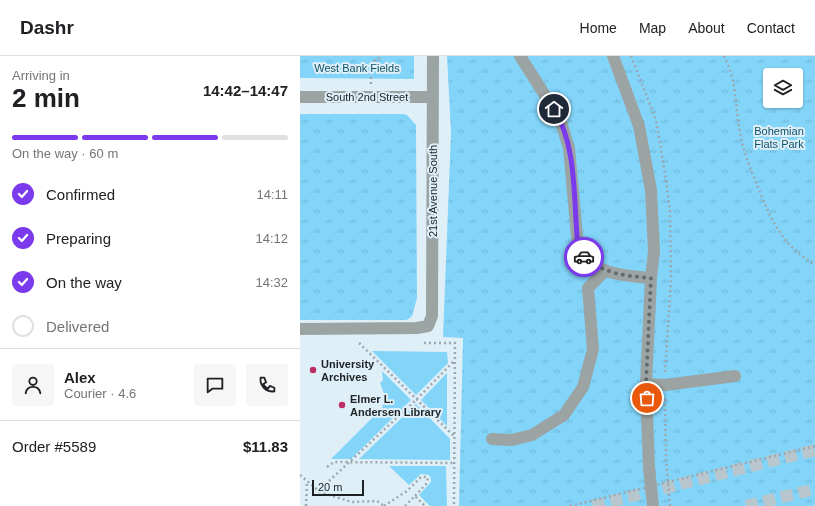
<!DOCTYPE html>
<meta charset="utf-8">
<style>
:root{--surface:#fff;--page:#f6f6f6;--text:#202124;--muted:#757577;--line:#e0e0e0;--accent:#7c3aed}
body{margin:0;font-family:Arial,sans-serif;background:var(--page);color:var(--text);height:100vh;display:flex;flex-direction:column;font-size:15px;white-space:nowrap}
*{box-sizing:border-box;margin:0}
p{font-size:13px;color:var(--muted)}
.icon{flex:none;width:22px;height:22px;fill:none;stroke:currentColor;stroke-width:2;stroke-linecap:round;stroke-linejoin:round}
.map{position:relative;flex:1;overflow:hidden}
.details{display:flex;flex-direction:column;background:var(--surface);width:300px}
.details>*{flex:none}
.fabs{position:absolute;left:463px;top:12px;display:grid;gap:8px}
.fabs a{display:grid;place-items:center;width:40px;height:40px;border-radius:4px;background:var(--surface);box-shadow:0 1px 3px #0004;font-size:20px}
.scale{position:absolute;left:12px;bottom:10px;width:52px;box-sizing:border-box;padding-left:4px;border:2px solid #1d2225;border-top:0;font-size:11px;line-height:14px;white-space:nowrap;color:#1d2225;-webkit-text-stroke:3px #dfeff7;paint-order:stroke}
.pin{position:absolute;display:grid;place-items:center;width:34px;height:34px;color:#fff;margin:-17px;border:2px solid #fff;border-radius:50%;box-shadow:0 1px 4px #0007}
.courier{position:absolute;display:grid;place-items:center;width:40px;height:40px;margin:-20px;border:3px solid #7c3aed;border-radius:50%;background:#fff;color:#222;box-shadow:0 1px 5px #0007}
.overview em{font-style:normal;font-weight:700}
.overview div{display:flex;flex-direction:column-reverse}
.overview{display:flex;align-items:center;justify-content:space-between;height:68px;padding:0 12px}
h1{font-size:26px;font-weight:700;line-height:30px}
.bar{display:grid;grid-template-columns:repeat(4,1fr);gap:6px 4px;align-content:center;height:48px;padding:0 12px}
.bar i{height:5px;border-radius:3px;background:var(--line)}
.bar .on{background:var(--accent)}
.bar p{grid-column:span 4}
.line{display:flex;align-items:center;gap:10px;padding:0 12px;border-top:1px solid var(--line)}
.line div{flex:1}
.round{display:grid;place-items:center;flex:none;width:42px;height:42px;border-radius:4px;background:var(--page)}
ol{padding:0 12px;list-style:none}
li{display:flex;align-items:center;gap:12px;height:44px}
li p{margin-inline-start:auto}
li .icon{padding:4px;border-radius:50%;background:var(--accent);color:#fff;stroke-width:4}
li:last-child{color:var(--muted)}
li i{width:22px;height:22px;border:2px solid var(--line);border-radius:50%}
header{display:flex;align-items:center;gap:24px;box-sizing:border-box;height:56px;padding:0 20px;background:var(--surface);border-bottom:1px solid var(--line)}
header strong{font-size:19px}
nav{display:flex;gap:22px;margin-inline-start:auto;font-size:14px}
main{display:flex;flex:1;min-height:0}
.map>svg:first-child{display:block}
.green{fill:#82d4f9}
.park{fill:url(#park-tufts);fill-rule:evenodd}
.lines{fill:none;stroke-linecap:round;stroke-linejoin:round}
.minor-tunnel{stroke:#b8c6cd;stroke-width:12;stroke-dasharray:12 6;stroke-linecap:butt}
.path{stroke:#9ca8af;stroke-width:2.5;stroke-dasharray:2 3;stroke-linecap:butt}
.minor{stroke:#9ba3a3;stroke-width:12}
.path-bridge{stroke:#9ca8af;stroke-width:2.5;stroke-dasharray:2 3;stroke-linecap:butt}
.done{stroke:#616a6e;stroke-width:4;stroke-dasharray:0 7.2}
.route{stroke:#7c3aed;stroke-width:5}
.poi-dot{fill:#bc2f64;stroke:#dfeff7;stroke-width:1.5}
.labels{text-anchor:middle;stroke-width:4;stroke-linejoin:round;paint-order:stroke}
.park-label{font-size:11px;fill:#0e536b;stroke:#dfeff7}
.street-label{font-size:11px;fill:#1d2225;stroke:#dfeff7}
.poi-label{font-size:11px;font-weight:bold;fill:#1d2225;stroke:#dfeff7;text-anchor:start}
</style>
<header>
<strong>Dashr</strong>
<nav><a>Home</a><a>Map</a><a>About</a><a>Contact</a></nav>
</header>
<main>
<section class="details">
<div class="overview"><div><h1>2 min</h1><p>Arriving in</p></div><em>14:42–14:47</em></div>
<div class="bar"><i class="on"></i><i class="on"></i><i class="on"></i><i></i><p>On the way · 60 m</p></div>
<ol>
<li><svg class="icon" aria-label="check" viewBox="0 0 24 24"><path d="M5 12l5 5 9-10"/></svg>Confirmed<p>14:11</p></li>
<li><svg class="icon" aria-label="check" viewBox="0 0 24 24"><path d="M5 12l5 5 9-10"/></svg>Preparing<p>14:12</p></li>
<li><svg class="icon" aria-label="check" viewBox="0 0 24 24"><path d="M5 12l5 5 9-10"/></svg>On the way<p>14:32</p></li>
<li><i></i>Delivered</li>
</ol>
<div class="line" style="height:72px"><a class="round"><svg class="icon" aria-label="person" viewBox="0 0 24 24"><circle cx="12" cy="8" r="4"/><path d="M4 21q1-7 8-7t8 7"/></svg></a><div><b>Alex</b><p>Courier · 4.6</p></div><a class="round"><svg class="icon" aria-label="chat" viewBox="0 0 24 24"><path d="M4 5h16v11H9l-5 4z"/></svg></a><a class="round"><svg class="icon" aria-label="phone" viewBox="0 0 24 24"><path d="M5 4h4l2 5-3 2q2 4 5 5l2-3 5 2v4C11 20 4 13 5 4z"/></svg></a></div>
<div class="line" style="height:52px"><div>Order #5589</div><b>$11.83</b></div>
</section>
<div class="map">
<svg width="515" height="450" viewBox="0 0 515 450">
<defs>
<pattern id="park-tufts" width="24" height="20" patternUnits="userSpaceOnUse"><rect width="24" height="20" fill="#82d4f9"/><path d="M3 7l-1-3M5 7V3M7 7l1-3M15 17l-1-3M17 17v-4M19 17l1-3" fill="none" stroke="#70b6d5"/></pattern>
</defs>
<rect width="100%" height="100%" fill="#dfeff7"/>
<path class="green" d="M72 295 147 296 148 307 116 339Z
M82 315 111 344 51 403H31L82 352 85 340 80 327 83 324Z
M147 317V370L121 344Z
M116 348 150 383V404L59 403Z
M89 410H146L147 450H130L119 439 131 426V423L129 419 121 418 109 429Z"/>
<path class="park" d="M0 0H114V23L0 22Z
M147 0H515V450H159L163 282 143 281 151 77ZM470 19H496V45H470Z
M0 58H103L107 59 116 69 117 242 112 260 107 264H0Z"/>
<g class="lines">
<path class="minor-tunnel" d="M293 450 515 394
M446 450 515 433"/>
<path class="path" d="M331 0 356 64 366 124 370 155 371 226 365 316
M424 0C437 24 435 51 440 77 443 94 449 109 455 124 470 161 479 187 515 209
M71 28V6L80 2
M59 287 154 380
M124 287H155L154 450
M365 343 366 403 370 450
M27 411 34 406 154 407
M0 419 20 436 52 446 77 445 84 450
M29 425 116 344 154 305
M6 450 7 426
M84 450 107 435 121 421H125L128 422 127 427 115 440
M105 450 115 440 125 450"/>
<path class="minor" d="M220 0 260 63 269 92 278 191C292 218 323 220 351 222
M313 0 339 70 351 134 354 195 351 222 346 328 349 412 353 450
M0 41H133
M0 273 117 272 128 270 132 260 133 0
M346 328 365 329 435 320
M192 383 212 384 232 379 264 359 283 331 293 293 288 232 305 215"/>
<path class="path-bridge" d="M270 450 515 390"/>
</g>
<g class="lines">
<path class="done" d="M284 201C305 218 325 220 351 222L346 328 347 342"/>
<path class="route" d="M254 53C278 92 273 146 278 191L284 201"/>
</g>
<g class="poi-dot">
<circle cx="13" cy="314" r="4"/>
<circle cx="42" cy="349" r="4"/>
</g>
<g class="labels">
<g class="park-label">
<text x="57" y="16">West Bank Fields</text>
<text x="479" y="79">Bohemian<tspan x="479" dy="13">Flats Park</tspan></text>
</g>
<g class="street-label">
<text x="67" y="45">South 2nd Street</text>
<text transform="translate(133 135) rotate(-90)" y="4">21st Avenue South</text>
</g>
<g class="poi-label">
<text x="21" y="312">University<tspan x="21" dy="13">Archives</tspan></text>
<text x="50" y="347">Elmer L.<tspan x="50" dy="13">Andersen Library</tspan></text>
</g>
</g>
</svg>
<div class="fabs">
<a><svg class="icon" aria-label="layers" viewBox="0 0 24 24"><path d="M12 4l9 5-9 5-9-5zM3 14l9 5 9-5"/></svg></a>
</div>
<div class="scale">20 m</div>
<div class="pin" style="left:347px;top:342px;background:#ea580c"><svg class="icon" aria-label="bag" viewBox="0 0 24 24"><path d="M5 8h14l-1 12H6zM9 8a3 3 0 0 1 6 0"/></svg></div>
<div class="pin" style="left:254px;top:53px;background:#1f2937"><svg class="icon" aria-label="home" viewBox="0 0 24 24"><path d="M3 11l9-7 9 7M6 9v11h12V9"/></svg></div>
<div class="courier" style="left:284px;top:201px"><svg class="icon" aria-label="car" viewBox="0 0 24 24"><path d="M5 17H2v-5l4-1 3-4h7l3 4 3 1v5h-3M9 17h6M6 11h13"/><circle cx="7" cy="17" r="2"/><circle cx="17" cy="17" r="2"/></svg></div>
</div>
</main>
